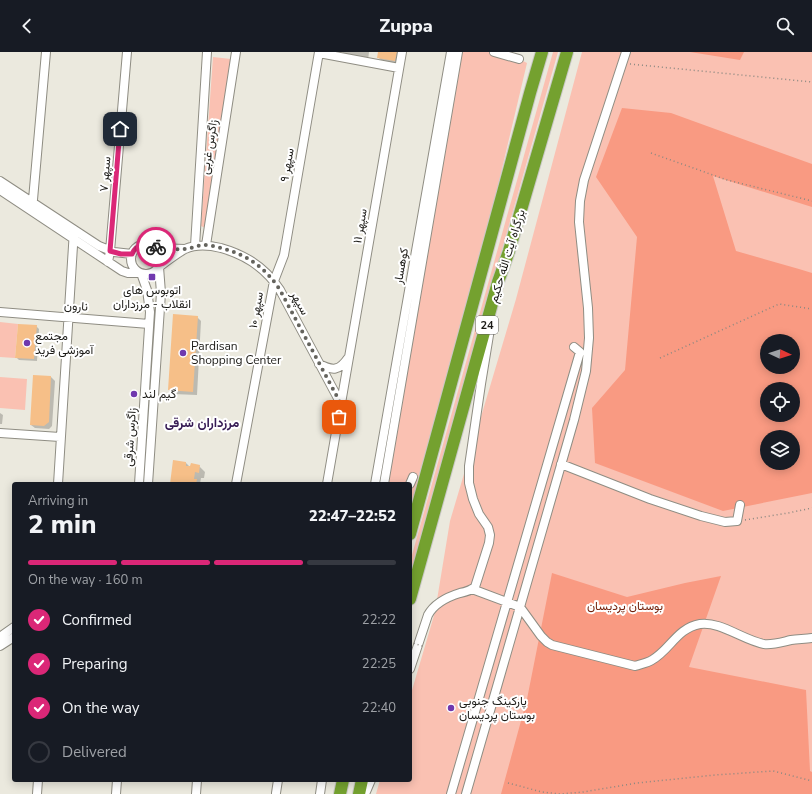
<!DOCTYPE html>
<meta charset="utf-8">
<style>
:root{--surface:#171b24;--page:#20242c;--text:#f1f3f6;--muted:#9ea1a6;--line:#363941;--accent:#db2777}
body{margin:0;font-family:"Nunito Sans",Vazirmatn,sans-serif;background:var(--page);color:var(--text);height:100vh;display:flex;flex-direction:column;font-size:15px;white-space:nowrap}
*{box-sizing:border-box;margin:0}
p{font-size:13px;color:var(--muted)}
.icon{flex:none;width:22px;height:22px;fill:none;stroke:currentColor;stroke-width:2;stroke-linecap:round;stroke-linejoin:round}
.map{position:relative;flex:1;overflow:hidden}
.sheet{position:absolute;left:12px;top:430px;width:400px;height:300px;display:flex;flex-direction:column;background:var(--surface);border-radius:4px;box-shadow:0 2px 10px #0003}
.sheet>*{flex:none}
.needle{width:26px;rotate:94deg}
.buttons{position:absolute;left:760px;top:282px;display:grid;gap:8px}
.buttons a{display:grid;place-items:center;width:40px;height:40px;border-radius:50%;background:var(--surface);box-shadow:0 2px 10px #0003;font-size:20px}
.pin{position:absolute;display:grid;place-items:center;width:34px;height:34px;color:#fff;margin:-17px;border-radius:8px;box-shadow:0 2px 6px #0006}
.courier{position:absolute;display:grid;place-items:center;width:40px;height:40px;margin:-20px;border:3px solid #db2777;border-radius:50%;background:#fff;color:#222;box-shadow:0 1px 5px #0007}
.head em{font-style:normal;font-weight:800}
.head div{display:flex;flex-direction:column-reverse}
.head{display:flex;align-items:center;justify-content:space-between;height:68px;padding:0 16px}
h1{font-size:26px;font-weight:800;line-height:30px}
.bar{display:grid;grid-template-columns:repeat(4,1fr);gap:6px 4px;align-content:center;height:48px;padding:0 16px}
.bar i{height:5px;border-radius:3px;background:var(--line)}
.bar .current{background:var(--accent)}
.bar p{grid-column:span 4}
ol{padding:0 16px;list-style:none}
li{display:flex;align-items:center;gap:12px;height:44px}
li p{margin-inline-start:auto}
li .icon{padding:4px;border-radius:50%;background:var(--accent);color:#fff;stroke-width:4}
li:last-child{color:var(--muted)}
li i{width:22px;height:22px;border:2px solid var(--line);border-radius:50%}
header{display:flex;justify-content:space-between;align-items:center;height:52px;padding:0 16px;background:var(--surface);font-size:18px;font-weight:800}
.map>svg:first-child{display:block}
.green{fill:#fac1b2;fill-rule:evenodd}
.forest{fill:#f99a82;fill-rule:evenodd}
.shadow{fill:#0003}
.building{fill:#f6bf88}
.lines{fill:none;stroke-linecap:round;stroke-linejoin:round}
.minor-casing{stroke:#8f8d83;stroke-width:10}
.highway-casing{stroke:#c9c8c7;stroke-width:14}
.path{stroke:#8a8881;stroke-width:1.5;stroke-dasharray:1 3;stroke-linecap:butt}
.minor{stroke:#fff;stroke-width:8}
.highway{stroke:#74a12f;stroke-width:12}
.path-bridge{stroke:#8a8881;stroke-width:1.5;stroke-dasharray:1 3;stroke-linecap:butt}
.done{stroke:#64635d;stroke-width:4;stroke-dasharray:0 7.2}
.route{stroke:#db2777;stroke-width:5}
.poi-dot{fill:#7038ae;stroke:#fff;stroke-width:1.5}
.labels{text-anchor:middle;stroke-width:4;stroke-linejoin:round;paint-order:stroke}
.shield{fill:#fff;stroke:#605f5d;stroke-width:1}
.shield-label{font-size:11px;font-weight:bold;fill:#1c1b17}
.street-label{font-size:12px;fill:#1c1b17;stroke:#fff}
.poi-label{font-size:12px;fill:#1c1b17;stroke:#fff;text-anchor:start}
.park-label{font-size:12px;fill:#73210b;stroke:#fff}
.neighbourhood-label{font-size:13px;font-weight:bold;fill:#351a53;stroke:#fff}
</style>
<header><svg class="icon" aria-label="back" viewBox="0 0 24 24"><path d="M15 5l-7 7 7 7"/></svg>Zuppa<svg class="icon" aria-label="search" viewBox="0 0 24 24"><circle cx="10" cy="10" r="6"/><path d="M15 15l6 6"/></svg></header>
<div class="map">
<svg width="812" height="742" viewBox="0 0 812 742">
<rect width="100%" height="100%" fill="#ebe9de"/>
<path class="green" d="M451 0H494L519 7 527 11 487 180 410 458V432H384Z
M553 0H558L456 360 410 526V510Z
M582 0H812V742H376L380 728H410V645L435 560 450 469 516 247ZM767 289H793V315H767ZM767 337H793V363H767ZM767 385H793V411H767Z
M213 5 231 7 205 176 201 174Z
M0 270 18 272 15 306 0 305Z
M0 325 27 327 25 358 0 356Z"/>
<path class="forest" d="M690 0H744L740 8Z
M622 56 671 61 812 112V155L713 124 736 199 799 217 812 221V441L723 459 595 411 592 356 625 318 637 185 596 125ZM767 289H793V315H767ZM767 337H793V363H767ZM767 385H793V411H767Z
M552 521 627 545 685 531 721 524 689 615 806 638 810 719 812 720V742H501L527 647Z"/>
<path class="shadow" d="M342 0H369L368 9 347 5Z
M379 0H404L401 14 384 11 378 5Z
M197 265 201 269 197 343 173 342 169 338Z
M36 274 39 277 37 309 19 308 16 305Z
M34 324 51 325 55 329 52 374 49 377 35 376 31 373Z
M0 361 3 363 2 372H0Z
M186 411 190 415 199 414 205 420 204 426H201L200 432H171Z"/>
<path class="building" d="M378 0H397L395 9 377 6Z
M173 262 198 264 193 340 168 338Z
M18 272 37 273 34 307 15 306Z
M33 323 51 324 49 370 44 374 30 373Z
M173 408 186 410V414H190L191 411 200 413 199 421 195 420 194 427H197L196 432H170Z"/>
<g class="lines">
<defs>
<path id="minor" d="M494 0 519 7
M319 1 399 16
M0 129 99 194 114 200 132 202
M0 138 122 219 128 221H141L147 238 150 260 139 432
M32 159 46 0
M131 207a15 15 0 1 1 30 0a15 15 0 1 1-30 0Z
M206 193 236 0
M195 194 207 0
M156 196 185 197
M108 210 110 199 127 0
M0 260 149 272
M319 312C333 319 339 319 348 306
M0 381 60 385
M561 412 650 447 701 464 725 470 737 469 740 453
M58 432 74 178
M148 432 161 241 159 215C167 209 176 202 185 197 196 192 209 193 221 196 246 203 266 216 280 238L341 352
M236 432 274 229 284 203 319 0
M327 432 402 0
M375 432 451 0
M384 432 458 0
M410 432 413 425
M472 537 520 555 541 584 547 590 552 593 635 614C641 612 647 611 652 608 670 598 677 576 700 572 720 569 743 588 764 592 773 593 782 590 791 588 798 587 805 587 812 586
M0 585 14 575
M0 594 14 585
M410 617 428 563C434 552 447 545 460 541 465 540 470 539 475 535L489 491 490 483 488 475 479 462 473 447 469 431V414L481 332 490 277
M276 741 278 728
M37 742 38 728
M116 742 117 728
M196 742 197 728
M320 742 322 728
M365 742 371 728
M451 742 580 300 574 295
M466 742 574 368 586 319 589 286 588 256 579 170 580 149 584 128 626 0"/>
<path id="highway" d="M410 482 530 41 542 0
M410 547 498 230 509 199 567 0
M340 742 343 728
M359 742 362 728"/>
</defs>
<use href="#minor" class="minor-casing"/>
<use href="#highway" class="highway-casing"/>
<path class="path" d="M630 12 812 30
M651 101 727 128 812 149
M660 306 779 252 812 257
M745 468 788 461 812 456
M508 731 542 740 560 742 583 740 637 731 715 723 773 719 812 729"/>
<use href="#minor" class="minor"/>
<use href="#highway" class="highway"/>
<path class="path-bridge" d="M410 590 425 595"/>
</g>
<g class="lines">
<path class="done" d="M156 195C165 196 175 198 184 197 191 197 198 193 205 193 210 193 216 195 221 196 246 202 266 216 280 238L341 352 339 365"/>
<path class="route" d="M120 77 110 199 121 202H132C136 192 147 190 156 195"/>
</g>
<g class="poi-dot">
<rect x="148" y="221" width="8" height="8" rx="2"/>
<circle cx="27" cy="291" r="4"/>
<circle cx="183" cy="301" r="4"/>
<circle cx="134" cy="342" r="4"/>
<circle cx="451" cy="656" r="4"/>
</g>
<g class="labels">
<rect class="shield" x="476" y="264" width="22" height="18" rx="3"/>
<g class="shield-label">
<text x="487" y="277">24</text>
</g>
<g class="street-label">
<text transform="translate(209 95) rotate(-81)" y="4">زاگرس غربی</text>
<text transform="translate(287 113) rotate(-80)" y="4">سپهر ۹</text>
<text transform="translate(105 122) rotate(-85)" y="4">سپهر ۷</text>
<text transform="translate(360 174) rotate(-80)" y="4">سپهر ۱۱</text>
<text transform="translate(507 204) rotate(-73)" y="4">بزرگراه آیت الله حکیم</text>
<text transform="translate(401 214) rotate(-80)" y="4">کوهسار</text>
<text transform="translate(300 251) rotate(62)" y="4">سپهر</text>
<text transform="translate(76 254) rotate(4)" y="4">نارون</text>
<text transform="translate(256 258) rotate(-80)" y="4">سپهر ۱۰</text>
<text transform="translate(130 385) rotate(-86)" y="4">زاگرس شرقی</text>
</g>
<g class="poi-label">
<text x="152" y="242" text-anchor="middle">اتوبوس های<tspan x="152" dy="14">انقلاب - مرزداران</tspan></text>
<text x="35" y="288">مجتمع<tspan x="35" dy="14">آموزشی فرید</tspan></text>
<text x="191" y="298">Pardisan<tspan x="191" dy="14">Shopping Center</tspan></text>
<text x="142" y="346">گیم لند</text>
<text x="459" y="653">پارکینگ جنوبی<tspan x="459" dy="14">بوستان پردیسان</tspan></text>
</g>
<g class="park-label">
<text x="625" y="558">بوستان پردیسان</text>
</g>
<g class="neighbourhood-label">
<text x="202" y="375">مرزداران شرقی</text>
</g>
</g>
</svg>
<div class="buttons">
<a><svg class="needle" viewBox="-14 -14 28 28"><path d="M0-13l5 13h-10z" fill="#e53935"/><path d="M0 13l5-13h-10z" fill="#9ea1a6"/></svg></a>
<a><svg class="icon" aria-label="locate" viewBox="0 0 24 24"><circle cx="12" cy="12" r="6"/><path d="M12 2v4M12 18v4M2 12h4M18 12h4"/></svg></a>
<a><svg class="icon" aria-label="layers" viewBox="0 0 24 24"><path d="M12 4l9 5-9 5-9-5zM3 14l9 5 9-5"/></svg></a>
</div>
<div class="pin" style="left:339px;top:365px;background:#ea580c"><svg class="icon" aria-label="bag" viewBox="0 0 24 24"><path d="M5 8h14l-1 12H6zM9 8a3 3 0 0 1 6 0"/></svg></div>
<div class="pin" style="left:120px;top:77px;background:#1f2937"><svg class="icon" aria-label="home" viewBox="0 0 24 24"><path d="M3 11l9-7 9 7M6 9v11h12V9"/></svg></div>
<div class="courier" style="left:156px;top:195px"><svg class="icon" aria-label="bike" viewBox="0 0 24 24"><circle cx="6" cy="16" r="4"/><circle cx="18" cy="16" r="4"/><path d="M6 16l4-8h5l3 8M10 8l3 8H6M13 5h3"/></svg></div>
<section class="sheet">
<div class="head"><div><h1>2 min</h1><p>Arriving in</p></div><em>22:47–22:52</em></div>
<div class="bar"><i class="current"></i><i class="current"></i><i class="current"></i><i></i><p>On the way · 160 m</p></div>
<ol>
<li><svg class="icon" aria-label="check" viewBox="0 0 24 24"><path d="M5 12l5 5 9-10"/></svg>Confirmed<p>22:22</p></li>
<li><svg class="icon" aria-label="check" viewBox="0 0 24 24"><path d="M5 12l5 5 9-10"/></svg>Preparing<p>22:25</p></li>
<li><svg class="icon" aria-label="check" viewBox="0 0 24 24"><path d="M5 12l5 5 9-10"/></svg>On the way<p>22:40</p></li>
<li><i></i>Delivered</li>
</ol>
</section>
</div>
